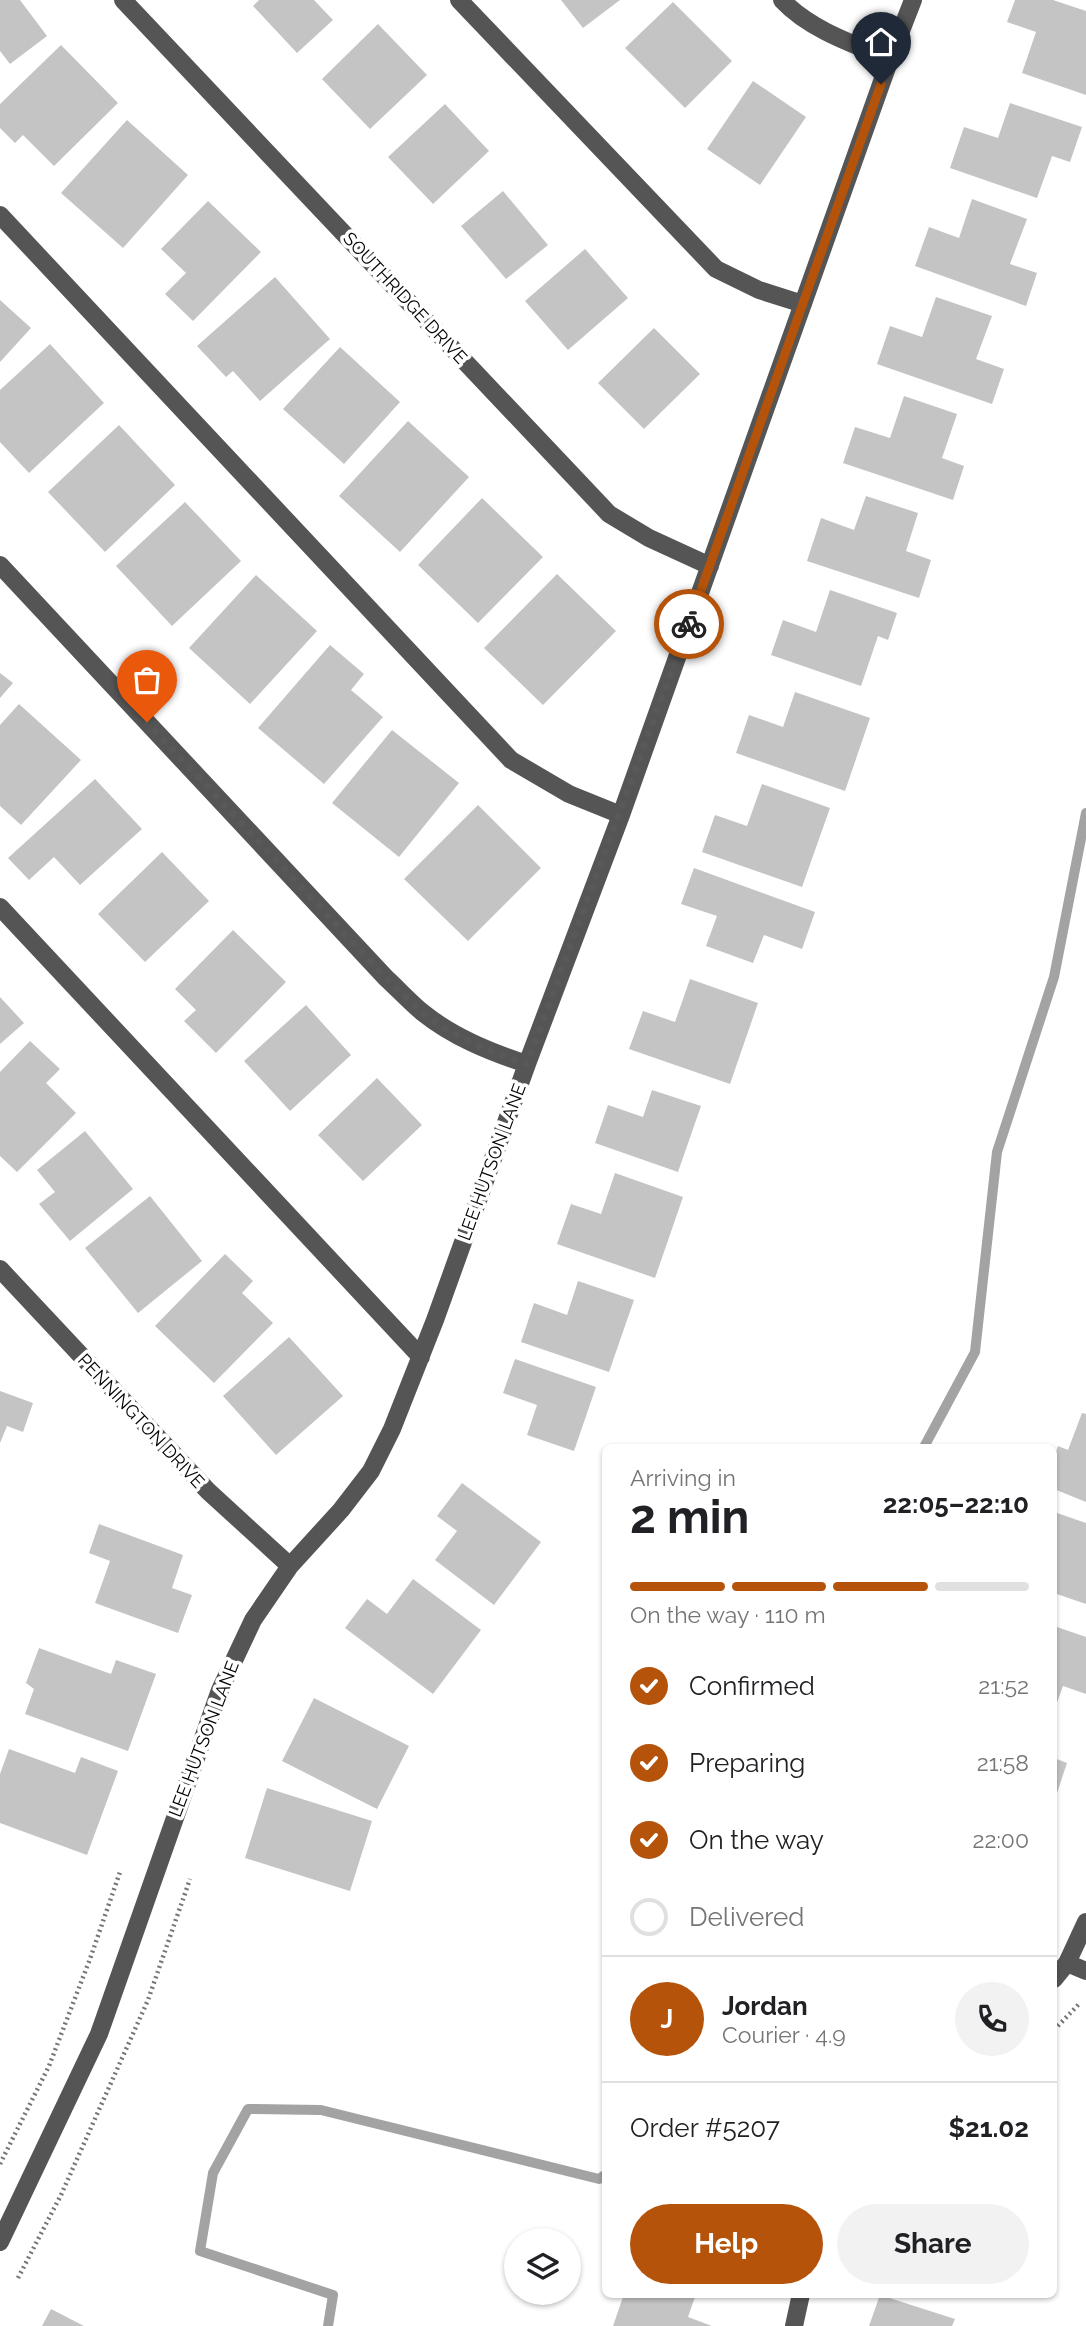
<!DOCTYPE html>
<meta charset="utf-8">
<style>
:root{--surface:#fff;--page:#f2f2f2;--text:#202124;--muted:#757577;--line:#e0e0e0;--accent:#b45309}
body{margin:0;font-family:Raleway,sans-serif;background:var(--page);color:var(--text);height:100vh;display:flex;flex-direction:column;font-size:26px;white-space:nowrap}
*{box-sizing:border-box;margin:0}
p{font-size:23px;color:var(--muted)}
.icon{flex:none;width:38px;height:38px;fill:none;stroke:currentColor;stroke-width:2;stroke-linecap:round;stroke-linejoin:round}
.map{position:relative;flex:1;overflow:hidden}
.side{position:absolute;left:602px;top:1444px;width:455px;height:854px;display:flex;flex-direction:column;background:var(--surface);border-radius:10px;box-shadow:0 2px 5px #0004}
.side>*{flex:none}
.fabs{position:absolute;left:504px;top:2228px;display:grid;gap:14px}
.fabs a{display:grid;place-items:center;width:77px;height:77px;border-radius:50%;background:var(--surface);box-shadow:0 2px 5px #0004;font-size:35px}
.pin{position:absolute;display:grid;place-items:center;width:60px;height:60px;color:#fff;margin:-72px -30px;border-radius:50% 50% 50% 0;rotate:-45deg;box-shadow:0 0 7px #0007}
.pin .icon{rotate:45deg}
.courier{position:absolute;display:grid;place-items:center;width:70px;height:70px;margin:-35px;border:5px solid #b45309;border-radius:50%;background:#fff;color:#222;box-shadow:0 2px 9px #0007}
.head em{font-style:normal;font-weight:700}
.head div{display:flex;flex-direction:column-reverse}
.head{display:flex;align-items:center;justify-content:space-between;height:119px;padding:0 28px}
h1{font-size:46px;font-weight:700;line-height:52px}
.bar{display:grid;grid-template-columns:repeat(4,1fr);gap:10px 7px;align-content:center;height:84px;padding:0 28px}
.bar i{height:9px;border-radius:5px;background:var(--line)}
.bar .on{background:var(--accent)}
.bar p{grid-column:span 4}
.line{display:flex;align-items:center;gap:18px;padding:0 28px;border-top:2px solid var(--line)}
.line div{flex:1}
.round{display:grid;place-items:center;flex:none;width:74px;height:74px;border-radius:37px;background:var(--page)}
ol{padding:0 28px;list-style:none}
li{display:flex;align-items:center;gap:21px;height:77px}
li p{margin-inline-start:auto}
li .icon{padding:7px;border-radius:50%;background:var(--accent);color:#fff;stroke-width:4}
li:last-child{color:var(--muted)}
li i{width:38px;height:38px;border:4px solid var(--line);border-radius:50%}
.action{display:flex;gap:14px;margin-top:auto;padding:14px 28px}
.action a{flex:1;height:80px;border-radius:42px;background:var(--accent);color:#fff;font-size:28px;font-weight:700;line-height:80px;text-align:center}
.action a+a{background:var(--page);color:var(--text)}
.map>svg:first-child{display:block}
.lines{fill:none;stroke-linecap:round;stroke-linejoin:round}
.stream{stroke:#a3a3a3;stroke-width:10}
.building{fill:#c4c4c4}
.path{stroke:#777;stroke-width:4.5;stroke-dasharray:2 3.5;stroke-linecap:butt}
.minor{stroke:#555;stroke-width:18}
.done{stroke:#595959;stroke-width:7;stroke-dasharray:0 12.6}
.route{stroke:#b45309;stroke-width:9}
.labels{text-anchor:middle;stroke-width:7;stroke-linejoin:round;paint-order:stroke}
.street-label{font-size:18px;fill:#000;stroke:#fff}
</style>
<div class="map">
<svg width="1086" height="2326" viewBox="0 0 1086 2326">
<rect width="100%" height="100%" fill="#fff"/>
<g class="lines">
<path class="stream" d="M924 1447 975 1352 997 1152 1054 977 1086 813
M328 2326 333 2295 200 2251 213 2173 248 2109 321 2110 599 2179 606 2174"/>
</g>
<path class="building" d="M0 0H20L47 36 10 64 0 51Z
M259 0H314L333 20 297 53 253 6Z
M561 0H620L583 28Z
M1015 0H1053L1086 11V95L1022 73 1036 32 1007 22Z
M673 2 732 61 685 108 625 48Z
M378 24 427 75 370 129 322 79Z
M61 45 118 103 54 166 23 135 15 143 0 128V104Z
M753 81 806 117 760 185 707 149Z
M1010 103 1082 127 1070 162 1052 156 1037 198 950 168 964 127 998 138Z
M445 104 489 151 433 204 388 157Z
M127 120 188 175 123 248 61 193Z
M503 191 548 245 506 279 461 226Z
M972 199 1027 219 1010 264 1037 273 1026 306 915 266 929 227 959 238Z
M208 201 261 252 193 321 165 294 186 273 161 249Z
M585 249 628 298 568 350 525 301Z
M275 277 330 339 260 401 233 371 226 377 197 346Z
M936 297 992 316 976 359 1004 369 992 404 877 364 890 326 922 337Z
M0 300 31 328 0 362Z
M654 328 700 374 644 429 598 383Z
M50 344 104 403 29 473 0 442V390Z
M340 347 400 402 344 464 283 409Z
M904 396 957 414 942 458 964 466 953 500 843 463 855 427 890 438Z
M408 421 469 477 400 552 339 496Z
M119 425 175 485 105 552 48 492Z
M866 496 918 513 906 551 931 560 919 598 807 561 821 518 854 530Z
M482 498 543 557 478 623 418 565Z
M185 502 241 561 172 626 116 566Z
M557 574 616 631 543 705 484 648Z
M256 575 317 631 250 704 189 648Z
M830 590 897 613 888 640 878 636 861 686 771 655 783 620 816 632Z
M330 645 364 674 351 690 383 717 324 784 258 728Z
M0 673 13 683 0 698Z
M795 692 870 718 845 791 736 753 749 715 783 727Z
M19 704 81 760 21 825 0 806V725Z
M392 730 459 783 399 857 332 803Z
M95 779 142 829 80 885 54 857 29 880 8 858Z
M762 784 830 808 802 887 702 852 715 815 747 826Z
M478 805 541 868 468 941 404 879Z
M162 852 209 901 145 962 98 914Z
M694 868 815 912 802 949 764 935 753 963 706 946 717 916 681 904Z
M233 930 286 982 216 1053 184 1021 196 1010 175 989Z
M690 979 758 1003 730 1084 629 1049 643 1011 675 1022Z
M0 997 24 1023 0 1044Z
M306 1005 351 1055 290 1111 244 1061Z
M30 1041 60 1069 46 1083 76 1113 17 1172 0 1156V1072Z
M377 1078 422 1125 363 1181 318 1135Z
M652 1090 701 1106 678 1172 595 1143 608 1105 643 1117Z
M85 1131 133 1189 70 1241 39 1204 55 1192 37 1170Z
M615 1173 683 1197 655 1278 557 1244 571 1204 601 1214Z
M150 1196 202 1261 138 1313 85 1248Z
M225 1254 253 1281 242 1293 273 1323 214 1383 155 1326Z
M578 1281 634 1300 609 1372 521 1342 534 1303 567 1315Z
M289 1337 343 1396 276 1455 223 1396Z
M515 1359 596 1387 574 1451 527 1435 537 1405 503 1393Z
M0 1391 33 1403 23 1432 7 1426 0 1443Z
M1082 1413 1086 1414V1502L1054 1489V1458L1058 1446 1068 1450Z
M462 1483 541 1542 494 1605 435 1560 457 1531 437 1516Z
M1057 1513 1086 1523V1604L1054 1593V1522Z
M99 1524 183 1555 172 1588 192 1595 178 1633 95 1603 110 1561 89 1553Z
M413 1579 481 1630 433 1694 345 1628 367 1599 387 1614Z
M1054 1626 1086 1637V1694L1063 1686 1054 1711Z
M39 1648 111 1674 116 1660 156 1674 128 1751 25 1714 34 1689 26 1683Z
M314 1698 409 1746 377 1809 282 1761Z
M9 1749 75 1773 81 1757 118 1771 87 1855 0 1823V1774Z
M1054 1758 1067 1763 1054 1802Z
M267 1788 372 1821 350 1891 245 1858Z
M624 2294H696L688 2317 712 2326H613Z
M880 2295 955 2319 952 2326H869Z
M51 2309 84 2326H42Z"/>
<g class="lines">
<path class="path" d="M1054 2030 1080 2003
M0 2164 49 2066 90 1959 120 1872
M18 2278 61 2195 148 2000 190 1879"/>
<path class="minor" d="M123 0 609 514 649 538 710 566
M459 0 716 269 759 290 803 304
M782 0C809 29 853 44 890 59
M0 215 511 760 569 794 621 815
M0 565 386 978C398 989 410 1002 422 1012 453 1037 490 1052 527 1064
M0 907 421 1357
M0 1269 208 1491 290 1566
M1067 1963 1086 1971
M1054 1979 1067 1963 1086 1922
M0 2242 99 2034 220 1690 253 1620 290 1566 341 1510 371 1471 392 1429 435 1320 527 1064 621 815 890 59 913 0
M794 2326 801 2294"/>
</g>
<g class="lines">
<path class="done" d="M147 722 386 978C398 989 410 1002 422 1012 453 1037 490 1052 527 1064L689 624"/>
<path class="route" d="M689 624 881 84"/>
</g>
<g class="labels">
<g class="street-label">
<text transform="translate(405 298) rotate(47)" y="6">SOUTHRIDGE DRIVE</text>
<text transform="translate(492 1162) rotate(-70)" y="6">LEE HUTSON LANE</text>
<text transform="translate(141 1421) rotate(47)" y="6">PENNINGTON DRIVE</text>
<text transform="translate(204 1739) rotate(-69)" y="6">LEE HUTSON LANE</text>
</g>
</g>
</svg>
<div class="fabs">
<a><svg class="icon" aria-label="layers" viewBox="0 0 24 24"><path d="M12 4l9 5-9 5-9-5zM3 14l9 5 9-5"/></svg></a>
</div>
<div class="pin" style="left:147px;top:722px;background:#ea580c"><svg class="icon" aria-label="bag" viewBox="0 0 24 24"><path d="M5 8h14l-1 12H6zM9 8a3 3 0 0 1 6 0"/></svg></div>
<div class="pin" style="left:881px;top:84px;background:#1f2937"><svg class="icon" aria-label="home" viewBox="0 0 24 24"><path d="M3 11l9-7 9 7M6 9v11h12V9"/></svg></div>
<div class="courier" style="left:689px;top:624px"><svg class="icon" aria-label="bike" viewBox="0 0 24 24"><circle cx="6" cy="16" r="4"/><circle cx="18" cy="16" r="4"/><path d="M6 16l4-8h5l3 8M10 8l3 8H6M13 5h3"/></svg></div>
<section class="side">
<div class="head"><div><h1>2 min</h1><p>Arriving in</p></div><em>22:05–22:10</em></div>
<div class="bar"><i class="on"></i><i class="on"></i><i class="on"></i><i></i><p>On the way · 110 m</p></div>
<ol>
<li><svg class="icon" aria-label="check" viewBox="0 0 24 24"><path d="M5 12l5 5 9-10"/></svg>Confirmed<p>21:52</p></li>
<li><svg class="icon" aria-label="check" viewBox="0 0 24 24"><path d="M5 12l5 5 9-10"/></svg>Preparing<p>21:58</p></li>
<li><svg class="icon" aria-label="check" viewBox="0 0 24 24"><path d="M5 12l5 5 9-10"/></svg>On the way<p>22:00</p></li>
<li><i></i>Delivered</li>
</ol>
<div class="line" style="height:126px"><b class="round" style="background:var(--accent);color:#fff">J</b><div><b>Jordan</b><p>Courier · 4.9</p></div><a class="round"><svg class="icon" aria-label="phone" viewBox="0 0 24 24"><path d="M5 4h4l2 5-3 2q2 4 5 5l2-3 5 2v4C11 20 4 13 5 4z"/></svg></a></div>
<div class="line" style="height:91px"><div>Order #5207</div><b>$21.02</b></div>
<div class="action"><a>Help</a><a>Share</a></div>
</section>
</div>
